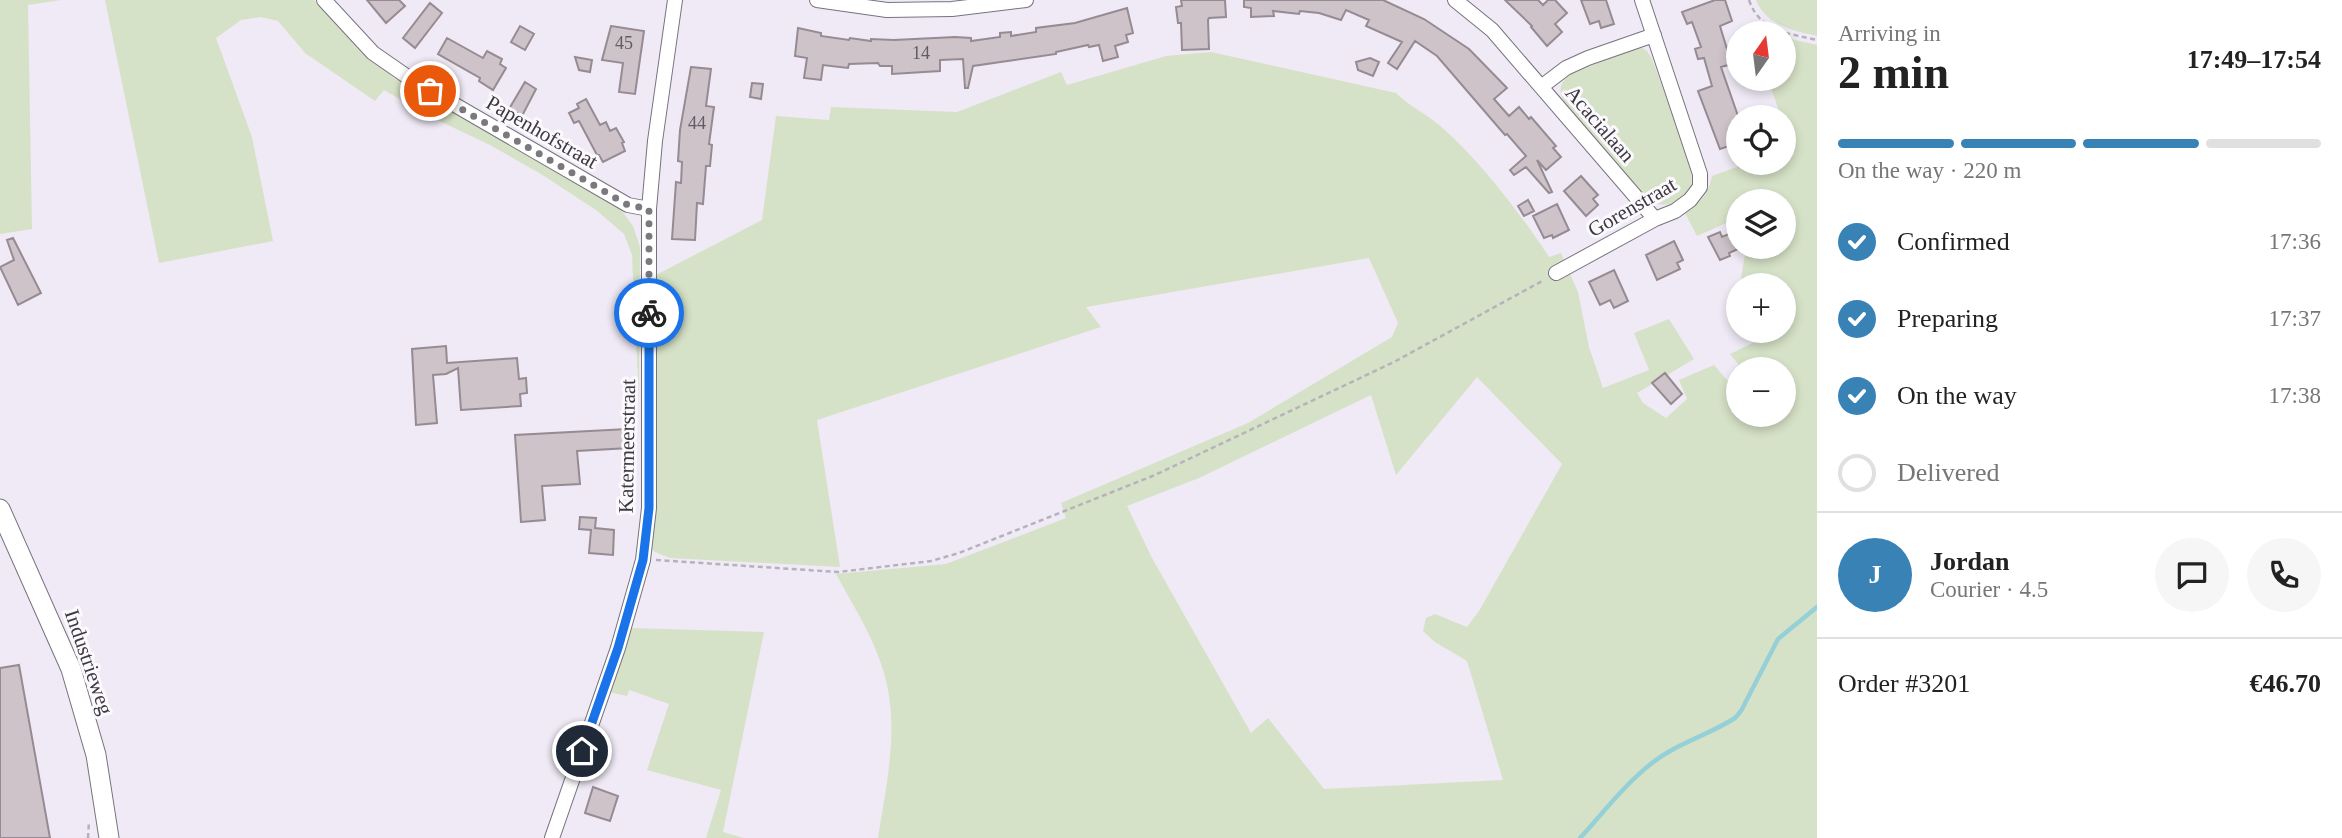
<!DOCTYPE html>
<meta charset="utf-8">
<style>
:root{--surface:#fff;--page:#f6f6f6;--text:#222;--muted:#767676;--line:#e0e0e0;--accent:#3882b6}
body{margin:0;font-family:Georgia,serif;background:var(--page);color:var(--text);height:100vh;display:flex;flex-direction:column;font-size:26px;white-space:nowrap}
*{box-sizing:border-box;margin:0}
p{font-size:23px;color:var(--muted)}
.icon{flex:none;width:38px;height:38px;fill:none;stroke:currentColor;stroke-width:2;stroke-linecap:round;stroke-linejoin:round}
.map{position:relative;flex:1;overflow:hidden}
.side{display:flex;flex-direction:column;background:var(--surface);width:525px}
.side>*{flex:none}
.needle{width:46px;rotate:14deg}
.buttons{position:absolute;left:1726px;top:21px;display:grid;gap:14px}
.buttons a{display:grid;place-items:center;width:70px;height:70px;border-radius:50%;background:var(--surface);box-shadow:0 4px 10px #0003;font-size:35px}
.pin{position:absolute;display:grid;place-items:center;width:60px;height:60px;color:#fff;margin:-30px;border:4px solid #fff;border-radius:50%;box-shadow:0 2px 7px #0007}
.courier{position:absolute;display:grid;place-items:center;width:70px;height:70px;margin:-35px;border:5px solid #1a73e8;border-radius:50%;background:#fff;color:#222;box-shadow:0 2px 9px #0007}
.summary em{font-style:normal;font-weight:700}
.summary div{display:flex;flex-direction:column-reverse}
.summary{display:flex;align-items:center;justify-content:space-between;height:119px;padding:0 21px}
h1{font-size:46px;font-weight:700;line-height:52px}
.bar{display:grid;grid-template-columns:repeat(4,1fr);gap:10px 7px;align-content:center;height:84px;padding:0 21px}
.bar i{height:9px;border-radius:5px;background:var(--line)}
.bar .on{background:var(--accent)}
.bar p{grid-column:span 4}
.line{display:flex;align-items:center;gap:18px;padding:0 21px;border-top:2px solid var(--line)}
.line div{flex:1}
.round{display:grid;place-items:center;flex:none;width:74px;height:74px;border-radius:37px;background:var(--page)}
ol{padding:0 21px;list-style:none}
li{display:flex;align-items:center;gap:21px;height:77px}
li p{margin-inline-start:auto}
li .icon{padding:7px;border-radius:50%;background:var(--accent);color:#fff;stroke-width:4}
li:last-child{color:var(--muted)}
li i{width:38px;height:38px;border:4px solid var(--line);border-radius:50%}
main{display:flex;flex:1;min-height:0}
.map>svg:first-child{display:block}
.green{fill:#d6e2c7;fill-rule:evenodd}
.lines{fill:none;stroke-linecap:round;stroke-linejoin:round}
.stream{stroke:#96d0d7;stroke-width:4.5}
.building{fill:#cfc3ca;stroke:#968b92;stroke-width:2}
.minor-casing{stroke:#77737d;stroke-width:16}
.major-casing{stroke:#77737d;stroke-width:21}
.path{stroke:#b6b2bb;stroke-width:2.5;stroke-dasharray:5 3.5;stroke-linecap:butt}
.minor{stroke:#fff;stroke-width:14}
.major{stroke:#fff;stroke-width:19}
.done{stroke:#7b787e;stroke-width:7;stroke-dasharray:0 12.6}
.route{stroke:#1a73e8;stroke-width:9}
.labels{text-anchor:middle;stroke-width:6;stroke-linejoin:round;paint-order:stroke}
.number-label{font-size:18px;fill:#615c61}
.street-label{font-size:21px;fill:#3c3a3e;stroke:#fbf9fd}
</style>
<main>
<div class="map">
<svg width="1817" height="838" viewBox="0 0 1817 838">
<rect width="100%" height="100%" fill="#efeaf5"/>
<path class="green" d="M0 0H61L28 5 32 229 0 234Z
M105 0H314L363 52 394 78 616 203 633 226 640 247 639 400 632 255 624 234 596 210 541 174 490 145 431 117 384 90 375 101 305 53 278 21 261 17 241 20 216 38 252 137 273 241 159 263Z
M1756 0H1817V36C1793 31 1766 25 1756 0Z
M1783 37 1817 45V838H878C887 780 902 719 880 661 870 631 851 602 836 574L946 564 1066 518 1061 503 1248 423 1392 337 1398 323 1369 258 1086 307 1101 327 817 420 840 567 670 558 655 552 650 547 657 451 656 275 762 220 776 116 829 120 831 107 957 112 1061 72 1067 85 1166 56 1211 52 1396 93C1409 106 1425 113 1439 125 1478 158 1521 214 1549 257L1561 253 1578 292 1589 347 1603 388 1649 370 1634 333 1669 319 1694 359 1637 393 1643 403 1666 418 1687 399 1679 380 1714 365 1738 393V415H1783V369H1742L1730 354 1771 334 1769 331H1783V285H1740L1745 254 1742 247H1783V201H1738V236L1731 221 1697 236 1685 213C1700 202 1708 195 1712 176L1748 163H1783V150L1791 147 1783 124V117H1781L1768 79H1783ZM1477 377 1562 464 1479 611 1467 627 1435 614 1426 618 1423 631 1435 642 1467 661 1503 780 1324 789 1268 718 1251 733 1152 558 1127 506 1199 478 1371 395 1396 475Z
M1639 46 1647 51 1652 59 1691 163 1692 187C1680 204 1671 207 1652 203 1636 185 1564 111 1561 94 1559 86 1563 81 1569 75Z
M630 628 764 632 723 832 744 838H706L721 790 647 770 669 704 629 690 627 696 608 692Z"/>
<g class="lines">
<path class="stream" d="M1580 838C1603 813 1625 784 1652 763 1677 743 1709 735 1735 718L1741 711 1778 639 1817 607"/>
</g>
<path class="building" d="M367 0H399L405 6 386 23Z
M1181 0H1225L1226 17 1209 18 1208 20 1209 49 1182 50 1181 23H1178L1176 7 1182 6Z
M1244 0H1383L1424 19 1469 49 1507 88 1494 99 1509 116 1519 107 1529 119 1531 117 1556 146 1553 148 1561 157 1546 170 1537 160 1552 192 1549 193 1526 167 1514 175 1510 170 1526 156 1507 134 1505 135 1437 56 1415 41 1397 69 1388 63 1402 42 1366 26 1369 20 1346 10 1341 20 1319 13 1300 11 1299 14 1273 11 1274 16 1251 17V8L1244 7Z
M1505 0H1538L1543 5 1548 0H1555L1567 13 1555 24 1562 32 1547 46 1531 27 1532 26Z
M1581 0H1606L1614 24 1601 28 1599 21 1590 24Z
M1715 0H1725L1732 21 1720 26 1727 49 1732 48 1736 63 1721 67 1738 116V143L1720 149 1698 91 1712 86 1704 58 1698 59 1695 49 1701 47 1692 22 1687 24 1682 12Z
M430 3 442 13 415 48 403 38Z
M1127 8 1133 33 1126 35 1128 42 1115 46 1118 57 1103 61 1099 45 1089 47 1088 45 1056 52V54L973 66 968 88H965L963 59 940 60V71L892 74V66H880L878 63 849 64 848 68 823 65 821 80 804 78 807 58 795 56 798 28 821 33V36L849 40 850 38 871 41V39L894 40 955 37 971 38V41L1000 37V33L1011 32V36L1036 32V28L1075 23Z
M520 26 534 34 525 50 511 42Z
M611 26 644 31 635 94 619 92 623 63 602 60Z
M447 38 483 58 487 51 502 59 500 64 506 68 493 90 479 81 480 78 438 54Z
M575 57 592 60 590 72 579 70Z
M1370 58 1379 62 1373 76 1358 70 1356 62Z
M691 67 711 69 706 106 714 107 709 144 712 145 710 166H706L703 204 697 203 695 240 672 239 676 182 681 183 682 162 678 161 680 130Z
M525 82 536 89 522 116 509 109Z
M752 83 763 84 761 99 750 97Z
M586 99 600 125 606 122 610 131 616 128 624 142 622 143 625 151 603 162 599 155H597L579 121 574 123 569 113 579 108 577 104Z
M1581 176 1598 195 1593 199 1598 205 1586 216 1564 191Z
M1528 200 1534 211 1524 216 1518 206Z
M1557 204 1569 230 1553 238 1552 235 1544 238 1533 216Z
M1720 232 1722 237 1731 233 1738 249 1729 253 1730 256 1720 260 1708 237Z
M13 238 41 293 18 305 0 267 14 260 7 240Z
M1674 241 1683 260 1677 263 1680 269 1657 280 1646 255Z
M1614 270 1628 301 1614 308 1610 300 1600 305 1589 282Z
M446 346 447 363 517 358 519 379 526 378 527 393 520 394 521 406 461 410 458 368 446 374 433 375 437 423 416 425 412 349Z
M1665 373 1682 394 1671 404 1652 383Z
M627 429 629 448 577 451 580 484 542 486 545 520 521 522 515 435Z
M580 517 596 518 595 528 614 530 613 555 589 553 591 530 579 529Z
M19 665 50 838H0V668Z
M593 787 618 796 610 821 585 813Z"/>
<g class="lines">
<defs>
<path id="minor" d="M324 0 373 53 412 80 628 205 649 209
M817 0 887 10 952 9 1026 0
M1455 0 1492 30 1655 219
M1541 87 1566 68 1588 58 1654 35
M1556 273 1655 219 1675 211 1690 200 1700 187V174L1642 0
M552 838 618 648 643 560 649 508V209L655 141 675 0"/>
<path id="major" d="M0 509 71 669 96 755 109 838"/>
</defs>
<use href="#minor" class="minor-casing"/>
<use href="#major" class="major-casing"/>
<path class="path" d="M1749 0C1760 32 1788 33 1817 40
M656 560 838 572 931 561 959 553 1155 475 1394 362 1544 280
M88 838 89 821"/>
<use href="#minor" class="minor"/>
<use href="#major" class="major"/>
</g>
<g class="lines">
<path class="done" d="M430 91 628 205 649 209V313"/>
<path class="route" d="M582 751 618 648 643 560 649 508V313"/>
</g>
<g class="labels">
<g class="number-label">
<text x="624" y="49">45</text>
<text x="921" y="59">14</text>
<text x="697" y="129">44</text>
</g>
<g class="street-label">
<text transform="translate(1600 124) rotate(49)" y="7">Acacialaan</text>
<text transform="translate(542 132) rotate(30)" y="7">Papenhofstraat</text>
<text transform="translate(1632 207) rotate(-30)" y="7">Gorenstraat</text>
<text transform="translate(627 446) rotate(-89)" y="7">Katermeerstraat</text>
<text transform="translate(89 662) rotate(71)" y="7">Industrieweg</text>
</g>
</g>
</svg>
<div class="buttons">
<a><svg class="needle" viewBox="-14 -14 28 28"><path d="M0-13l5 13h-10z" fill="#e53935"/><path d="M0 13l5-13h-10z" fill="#767676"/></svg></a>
<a><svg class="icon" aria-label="locate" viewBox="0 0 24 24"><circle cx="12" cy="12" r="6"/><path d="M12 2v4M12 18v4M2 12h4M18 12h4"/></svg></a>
<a><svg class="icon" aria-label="layers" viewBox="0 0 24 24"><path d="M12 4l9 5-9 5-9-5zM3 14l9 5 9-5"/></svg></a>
<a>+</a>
<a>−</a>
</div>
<div class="pin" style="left:430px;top:91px;background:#ea580c"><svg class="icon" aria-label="bag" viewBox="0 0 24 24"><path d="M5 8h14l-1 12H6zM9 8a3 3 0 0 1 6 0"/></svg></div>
<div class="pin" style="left:582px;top:751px;background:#1f2937"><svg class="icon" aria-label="home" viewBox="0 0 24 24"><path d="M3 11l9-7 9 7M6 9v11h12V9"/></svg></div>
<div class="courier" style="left:649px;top:313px"><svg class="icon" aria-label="bike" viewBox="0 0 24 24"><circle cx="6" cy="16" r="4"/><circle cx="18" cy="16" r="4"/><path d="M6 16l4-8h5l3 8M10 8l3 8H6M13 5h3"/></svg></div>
</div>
<section class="side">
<div class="summary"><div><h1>2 min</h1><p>Arriving in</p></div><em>17:49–17:54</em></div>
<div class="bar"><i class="on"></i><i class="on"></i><i class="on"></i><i></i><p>On the way · 220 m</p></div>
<ol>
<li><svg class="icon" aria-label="check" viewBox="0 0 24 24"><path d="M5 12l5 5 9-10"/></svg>Confirmed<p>17:36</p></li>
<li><svg class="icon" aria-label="check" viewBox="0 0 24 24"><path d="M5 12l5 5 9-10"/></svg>Preparing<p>17:37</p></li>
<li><svg class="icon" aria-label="check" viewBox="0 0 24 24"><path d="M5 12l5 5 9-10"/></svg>On the way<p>17:38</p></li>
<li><i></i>Delivered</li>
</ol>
<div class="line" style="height:126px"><b class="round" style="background:var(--accent);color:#fff">J</b><div><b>Jordan</b><p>Courier · 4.5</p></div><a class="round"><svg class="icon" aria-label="chat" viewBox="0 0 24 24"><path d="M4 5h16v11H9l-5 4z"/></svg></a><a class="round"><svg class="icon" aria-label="phone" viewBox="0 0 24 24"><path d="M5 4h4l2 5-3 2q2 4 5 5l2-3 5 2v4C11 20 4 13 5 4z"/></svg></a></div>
<div class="line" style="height:91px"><div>Order #3201</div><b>€46.70</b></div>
</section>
</main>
